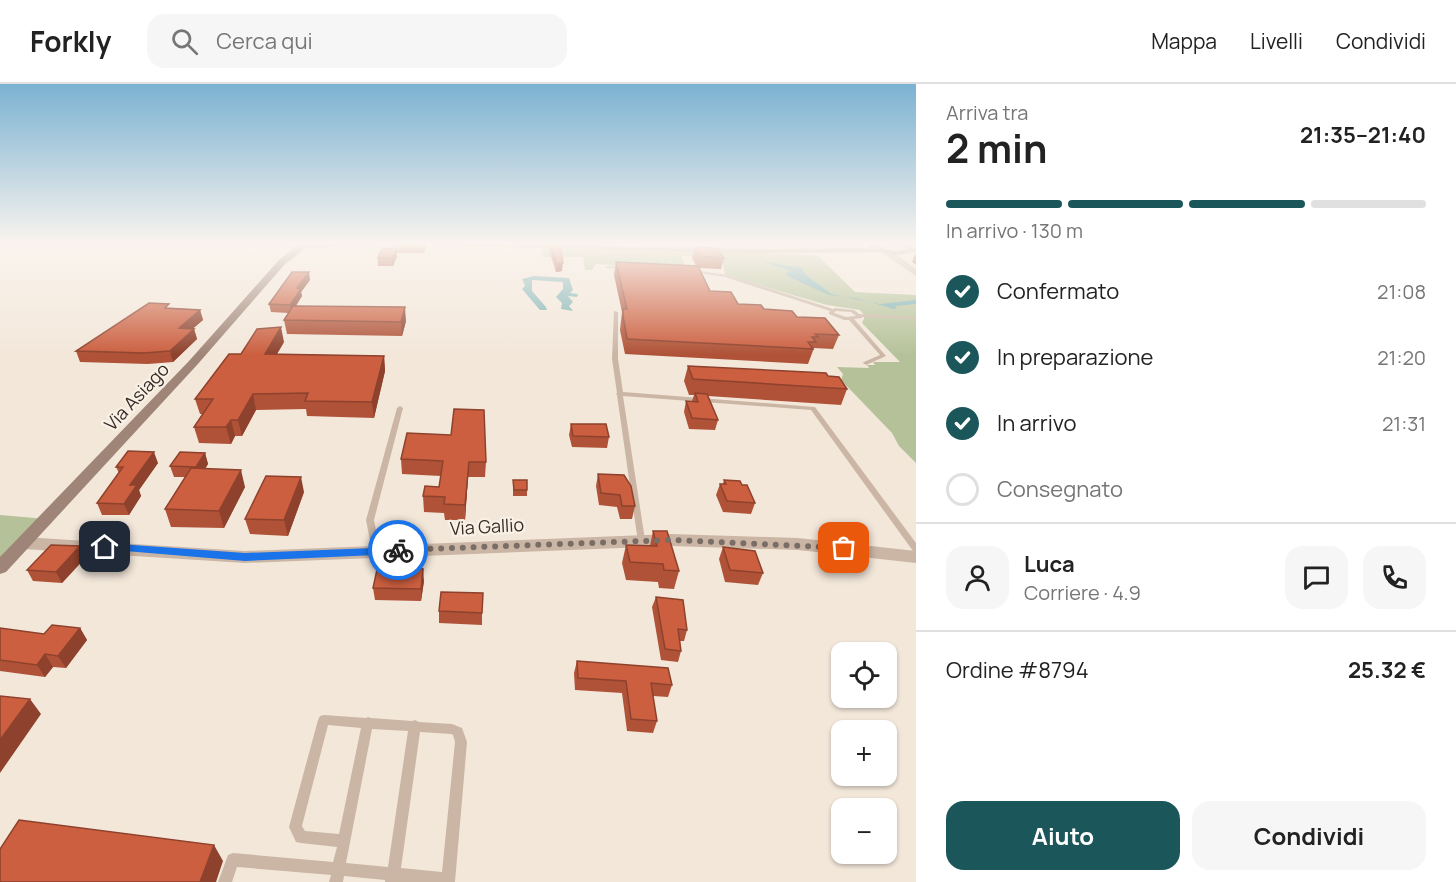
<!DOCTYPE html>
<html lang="it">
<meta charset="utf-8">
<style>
:root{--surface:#fff;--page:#f6f6f6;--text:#222;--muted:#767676;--line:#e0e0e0;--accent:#1b575a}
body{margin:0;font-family:Manrope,sans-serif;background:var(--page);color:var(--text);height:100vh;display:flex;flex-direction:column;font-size:22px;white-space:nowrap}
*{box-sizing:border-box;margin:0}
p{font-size:20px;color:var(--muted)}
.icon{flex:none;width:33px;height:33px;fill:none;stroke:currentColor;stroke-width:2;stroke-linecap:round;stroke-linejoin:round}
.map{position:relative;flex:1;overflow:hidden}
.details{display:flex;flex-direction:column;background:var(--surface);width:540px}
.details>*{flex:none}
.tools{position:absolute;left:831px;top:558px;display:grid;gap:12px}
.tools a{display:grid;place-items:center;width:66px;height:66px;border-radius:12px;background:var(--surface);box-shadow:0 2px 4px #0004;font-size:30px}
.pin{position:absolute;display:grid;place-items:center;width:51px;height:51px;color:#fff;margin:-26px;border-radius:12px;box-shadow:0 3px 9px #0006}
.courier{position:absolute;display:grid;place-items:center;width:60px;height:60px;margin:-30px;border:4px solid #1a73e8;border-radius:50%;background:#fff;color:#222;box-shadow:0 2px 8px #0007}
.summary em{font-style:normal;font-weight:700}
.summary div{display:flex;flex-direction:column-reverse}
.summary{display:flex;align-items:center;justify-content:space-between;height:102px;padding:0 30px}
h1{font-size:39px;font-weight:700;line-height:45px}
.bar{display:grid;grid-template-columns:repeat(4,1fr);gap:9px 6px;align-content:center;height:72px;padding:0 30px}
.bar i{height:8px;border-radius:4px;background:var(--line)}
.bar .on{background:var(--accent)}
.bar p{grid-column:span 4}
.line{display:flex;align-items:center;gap:15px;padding:0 30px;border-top:2px solid var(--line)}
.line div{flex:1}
.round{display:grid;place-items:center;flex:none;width:63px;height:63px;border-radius:18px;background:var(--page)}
ol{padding:0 30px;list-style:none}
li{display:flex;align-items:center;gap:18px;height:66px}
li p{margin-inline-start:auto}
li .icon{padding:6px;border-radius:50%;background:var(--accent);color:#fff;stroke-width:4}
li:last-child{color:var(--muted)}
li i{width:33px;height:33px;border:3px solid var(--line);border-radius:50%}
.button{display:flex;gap:12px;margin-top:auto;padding:12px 30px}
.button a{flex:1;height:69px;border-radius:18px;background:var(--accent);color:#fff;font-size:24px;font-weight:700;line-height:69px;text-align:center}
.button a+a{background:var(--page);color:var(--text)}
header{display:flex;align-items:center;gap:36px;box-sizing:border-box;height:84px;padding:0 30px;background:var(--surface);border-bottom:2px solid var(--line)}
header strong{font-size:28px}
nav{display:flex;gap:33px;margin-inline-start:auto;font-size:21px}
.search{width:420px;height:54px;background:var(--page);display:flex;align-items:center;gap:15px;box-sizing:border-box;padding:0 21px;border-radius:18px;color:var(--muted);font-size:22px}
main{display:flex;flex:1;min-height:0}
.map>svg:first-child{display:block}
.green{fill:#b5c299}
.water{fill:#78afb1}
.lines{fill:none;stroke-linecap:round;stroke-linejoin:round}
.service{fill:#cbb6a5;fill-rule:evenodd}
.minor{fill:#cbb6a5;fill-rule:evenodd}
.secondary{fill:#9f8577;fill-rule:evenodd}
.wall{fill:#af5237}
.shaded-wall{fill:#8e422d}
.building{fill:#cb5f40;stroke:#8e422d;stroke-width:1.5}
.route{fill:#1a73e8}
.done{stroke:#796d66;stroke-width:6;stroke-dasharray:0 10.8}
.labels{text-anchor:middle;stroke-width:4.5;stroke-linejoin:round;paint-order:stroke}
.street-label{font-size:18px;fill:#372c27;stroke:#faf1e6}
</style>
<header>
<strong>Forkly</strong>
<div class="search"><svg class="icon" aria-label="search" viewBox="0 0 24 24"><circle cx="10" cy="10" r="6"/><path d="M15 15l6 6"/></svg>Cerca qui</div>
<nav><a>Mappa</a><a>Livelli</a><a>Condividi</a></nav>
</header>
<main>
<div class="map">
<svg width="916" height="798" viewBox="0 0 916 798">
<rect width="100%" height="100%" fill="#f3e7da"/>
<path class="green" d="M539 161 817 171 855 208 916 211V379L899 362 892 349 841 296 843 290 837 283 869 284 867 281H875L873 278H900L862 239 865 232 860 226 827 221 725 191 723 180 716 173 681 172 688 188 621 185 612 181 596 180 592 186H585L583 173H543Z
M0 431 46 435 0 484Z"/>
<path class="water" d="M762 178 801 184 806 191 831 210 880 220 916 216V220L895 222 897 224 894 225 856 214 829 211 791 194 786 190 790 186Z
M534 192 569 194 573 206 570 209 578 210 577 213 568 212 573 218 569 222 573 227 561 225 562 219 556 213 563 205V198L532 196V207L546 223 547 226H540L522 205 525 202 522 195Z"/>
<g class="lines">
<path class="service" d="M606 182 623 183 625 184 623 185 607 184H606Z
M692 186 728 191 833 225 835 224 854 226 859 230 916 233V235L862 233V234L854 235 886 272 866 281 863 279 864 278 880 271 849 236H844L829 230V229L830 227 725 193 690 188V186ZM836 227 851 228 856 232 846 233 834 229Z
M614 227 618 228V275L623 308 815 323 916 459V468L913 467 811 326 623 312 645 456 644 458H638L617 311 616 310 617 309 612 275Z
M400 322 403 324 374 436 380 467 379 469H373L372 467 366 436 397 324Z
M324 631 366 634 368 633 371 634 412 637 415 636 419 638 452 640 462 644 467 658 455 798H385V796L344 792 343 798H329L331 791 237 783 232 798H218L228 771 233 769 333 778 337 763 301 759 296 758 289 743 318 636 320 632ZM328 641 361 644 339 750 305 747 302 742ZM372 645 408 647 388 783 346 779ZM420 648 451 650 453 651 455 658 442 788 401 784Z"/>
<path class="minor" d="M562 160H577L565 163Z
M884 166H890L916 185V192L884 170Z
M671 450 798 454 916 467V479L798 466 671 462 245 479 24 465 18 463 16 459 18 455 24 453 245 467Z"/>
<path class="secondary" d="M299 160H345L321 165 307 163 285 180 197 281 6 488 0 490V473L189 277 279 176Z
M459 160 757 165 867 164 870 161 895 167 906 165 899 160H907L916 165V168L895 171 880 168 757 169 463 162Z"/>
</g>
<path class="wall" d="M427 160 424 169H397V172L393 182H378V174L394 165V162Z
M550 160 562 187 556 188 549 166Z
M695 163 724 174 721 185 699 184 710 207 738 220 797 233 839 251 833 265 814 264 808 280 625 270 620 246 622 228 614 191 616 178 696 182 692 174Z
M915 170H916V181L912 178Z
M310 196 301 208 302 212 296 222 406 237 402 252 287 250 284 236 289 229 271 228 269 220Z
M171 224 200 226 203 236 193 244 194 245 197 255 173 278 148 280 80 278 76 267Z
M284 258 277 270 384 272 385 287 374 334 307 332 306 325 256 326 242 352H235L231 360 199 359 194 343 203 330H200L195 315 241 270Z
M688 282 828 292 847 305 841 321 708 312 718 336 715 346 689 345 684 328 686 317H692L694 311H689L684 297Z
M571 340 609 353 607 364 572 363 569 351Z
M205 369 208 380 205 385 245 403 224 444 171 443 165 425 185 393H174L170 382Z
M401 375 486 378 485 393H468L465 436H445L444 429 424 428 423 412 439 403 441 392 402 390Z
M158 379 139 406 141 412 129 431H102L97 419 119 389 116 383Z
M598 390 635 422 632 435H620L617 423 599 421 596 402Z
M513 396 527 406V412H513Z
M724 396 742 401 755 419 751 430 723 428 716 411 720 400H723Z
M304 408 288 452 250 450 245 435Z
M653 447 679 487 674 505 659 504 658 498 626 496 622 479 626 461 650 462Z
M80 462 86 473 62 499 33 497 27 486Z
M723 463 763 489 758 501 725 498 719 475Z
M424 497 421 517 375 516 373 504Z
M656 513 687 546 684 557H680L681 567 678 578 661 576 652 523Z
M439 527 482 529V541L439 539Z
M0 544 44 550 80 544 87 556 66 584 53 583 45 593 0 587Z
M577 577 672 601 668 613 653 612 657 637 653 649 627 647 622 609 575 606 574 589Z"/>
<path class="shaded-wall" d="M425 160H427L424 169V163Z
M397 165V172L393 182 392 174Z
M563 179 562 187 556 188 557 180Z
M309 188 310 196 301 208 302 212 291 229 290 221 297 204Z
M405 223 406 237 402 252 401 238Z
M200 226 203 236 182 254 179 244Z
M281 243 284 258 268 285 265 270Z
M194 245 197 255 173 278 170 267Z
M384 272 385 287 374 334 372 318Z
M253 310 256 326 242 352 238 336Z
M231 336 235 352 231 360 226 343Z
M154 368 158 379 139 406 141 412 129 431 124 420 130 401Z
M205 369 208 380 199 394 196 383Z
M469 378 468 393 465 436V421Z
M241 386 245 403 224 444 219 427Z
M301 393 304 408 288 452 284 436Z
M80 462 86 473 62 499 56 488Z
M423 485 424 497 421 517V505Z
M80 544 87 556 66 584 58 572Z
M45 570 53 583 45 593 37 581Z
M30 615 41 630 0 689V656Z
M214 761 223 777 216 798H200Z"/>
<path class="building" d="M395 160H425L424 163 394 162Z
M550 160H560L563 179 557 180Z
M695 163 717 164 724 174 700 172Z
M382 164 397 165 392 174H378Z
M616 178 698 182 710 207 731 208 738 220 761 221 764 225 792 227 797 233 825 234 839 251 815 250 818 253H812L816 258H808L813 265 627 255 623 232V225H627Z
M292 188H309L297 204 301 205 290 221 269 220Z
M149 219 169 220 165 224 200 226 179 244 194 245 170 267 144 269 76 267Z
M293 222 405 223 401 238 284 236Z
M281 243 265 270 384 272 372 318 305 317 308 309 253 310 238 336H231L226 343H194L213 315H195L229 270H241L257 245Z
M688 282 826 289 828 292 839 293 847 305 693 295Z
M695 309 707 310 718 336 692 334 686 317 698 318Z
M454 325 484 326 486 378H469L465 421 444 420 445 413 423 412 425 402 439 403 443 377 401 375 407 349 451 351Z
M571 340H606L609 353 573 352Z
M128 367 154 368 130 401H137L124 420 97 419 123 383H116Z
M180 368 205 369 196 383 170 382Z
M191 384 241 386 219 427 165 425Z
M598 390 624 391 631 402 635 422H622L620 411 601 409Z
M266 392 301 393 284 436 245 435Z
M513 396H527V406H514Z
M724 396 740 397 742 401H747L755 419 727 417 720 400H726Z
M653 447H667L679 487 664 486 663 480 630 478 626 461 657 462Z
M51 461 80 462 56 488 27 486Z
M723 463 755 467 763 489 730 486Z
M378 481 423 485 421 505 373 504Z
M441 508 483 509 482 529 439 527Z
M656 513 683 516 687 546 678 545 681 567 665 565Z
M52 541 80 544 58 572 45 570 37 581 0 576V544L44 550Z
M577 577 668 584 672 601 651 599 657 637 631 635 626 597 578 594Z
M0 612 30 615 0 656Z
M19 736 214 761 200 798H0V765Z"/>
<linearGradient id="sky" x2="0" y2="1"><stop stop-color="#7bb2d2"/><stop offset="0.59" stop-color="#faf4ee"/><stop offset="1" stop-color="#faf4ee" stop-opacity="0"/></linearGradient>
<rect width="916" height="271" fill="url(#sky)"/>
<path class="route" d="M105 459 245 469 398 463 404 466 398 470 245 477 101 465 99 463Z"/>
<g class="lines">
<path class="done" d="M398 466 671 456 844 464"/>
</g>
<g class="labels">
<g class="street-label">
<text transform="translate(137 313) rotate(-47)" y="6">Via Asiago</text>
<text transform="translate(487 443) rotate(-3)" y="6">Via Gallio</text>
</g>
</g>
</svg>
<div class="tools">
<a><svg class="icon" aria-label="locate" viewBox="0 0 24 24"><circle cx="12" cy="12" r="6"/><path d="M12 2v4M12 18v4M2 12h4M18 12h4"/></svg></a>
<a>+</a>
<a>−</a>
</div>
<div class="pin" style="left:844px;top:464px;background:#ea580c"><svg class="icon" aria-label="bag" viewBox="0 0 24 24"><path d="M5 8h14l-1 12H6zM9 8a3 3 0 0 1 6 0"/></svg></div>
<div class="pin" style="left:105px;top:463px;background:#1f2937"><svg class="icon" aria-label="home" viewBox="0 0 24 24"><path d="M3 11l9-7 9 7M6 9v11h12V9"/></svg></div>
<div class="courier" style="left:398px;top:466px"><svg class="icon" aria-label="bike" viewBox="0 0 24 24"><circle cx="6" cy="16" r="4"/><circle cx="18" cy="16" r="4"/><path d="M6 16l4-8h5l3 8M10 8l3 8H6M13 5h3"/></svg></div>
</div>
<section class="details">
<div class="summary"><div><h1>2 min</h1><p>Arriva tra</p></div><em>21:35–21:40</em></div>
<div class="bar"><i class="on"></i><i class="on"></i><i class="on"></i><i></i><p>In arrivo · 130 m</p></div>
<ol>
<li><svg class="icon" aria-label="check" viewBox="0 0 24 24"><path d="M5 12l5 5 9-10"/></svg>Confermato<p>21:08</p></li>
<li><svg class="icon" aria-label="check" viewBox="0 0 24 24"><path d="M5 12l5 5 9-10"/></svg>In preparazione<p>21:20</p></li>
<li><svg class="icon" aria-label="check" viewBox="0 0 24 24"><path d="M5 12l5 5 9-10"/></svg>In arrivo<p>21:31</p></li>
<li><i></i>Consegnato</li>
</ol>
<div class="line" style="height:108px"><a class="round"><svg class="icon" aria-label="person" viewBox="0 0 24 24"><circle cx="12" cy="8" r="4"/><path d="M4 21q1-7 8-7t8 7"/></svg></a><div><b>Luca</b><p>Corriere · 4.9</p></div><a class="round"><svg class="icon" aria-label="chat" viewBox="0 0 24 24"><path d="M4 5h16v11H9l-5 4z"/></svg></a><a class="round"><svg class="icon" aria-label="phone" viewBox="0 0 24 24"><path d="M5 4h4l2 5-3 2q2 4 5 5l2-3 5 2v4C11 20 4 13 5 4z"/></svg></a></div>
<div class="line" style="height:78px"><div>Ordine #8794</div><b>25.32 €</b></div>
<div class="button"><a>Aiuto</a><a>Condividi</a></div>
</section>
</main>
